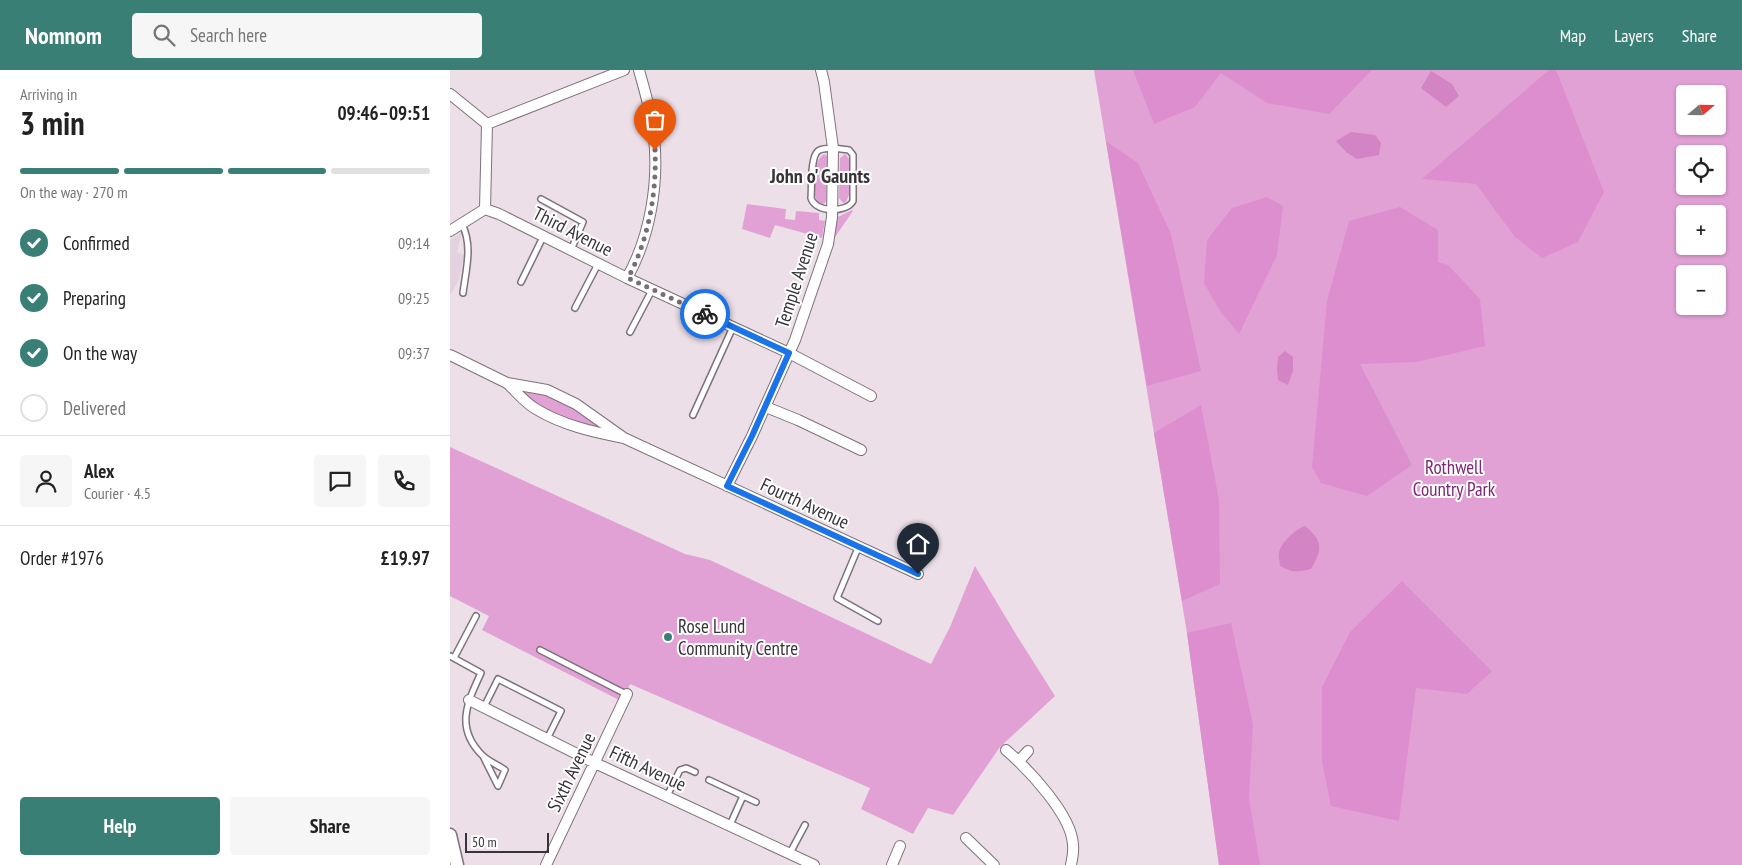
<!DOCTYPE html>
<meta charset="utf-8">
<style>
:root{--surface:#fff;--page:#f6f6f6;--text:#222;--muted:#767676;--line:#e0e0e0;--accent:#397f76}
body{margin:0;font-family:"PT Sans Narrow",sans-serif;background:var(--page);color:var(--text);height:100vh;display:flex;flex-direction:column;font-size:19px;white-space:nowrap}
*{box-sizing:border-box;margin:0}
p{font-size:16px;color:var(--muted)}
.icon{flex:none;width:28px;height:28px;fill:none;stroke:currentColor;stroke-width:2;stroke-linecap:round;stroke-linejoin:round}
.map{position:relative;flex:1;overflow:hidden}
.side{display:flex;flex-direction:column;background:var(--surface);width:450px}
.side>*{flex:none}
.needle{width:32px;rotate:70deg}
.buttons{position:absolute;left:1226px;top:15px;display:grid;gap:10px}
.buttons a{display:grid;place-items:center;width:50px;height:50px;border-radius:5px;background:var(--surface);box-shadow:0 1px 4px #0004;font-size:25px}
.scale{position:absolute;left:15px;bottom:12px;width:84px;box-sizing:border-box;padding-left:5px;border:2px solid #383337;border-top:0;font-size:14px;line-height:18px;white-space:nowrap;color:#383337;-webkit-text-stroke:4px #fff;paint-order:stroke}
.pin{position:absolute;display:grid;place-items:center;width:42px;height:42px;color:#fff;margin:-51px -21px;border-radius:50% 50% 50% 0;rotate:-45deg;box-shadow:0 0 5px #0007}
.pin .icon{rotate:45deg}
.courier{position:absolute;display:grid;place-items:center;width:50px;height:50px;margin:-25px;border:4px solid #1a73e8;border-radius:50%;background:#fff;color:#222;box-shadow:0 1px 6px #0007}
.overview em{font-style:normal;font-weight:600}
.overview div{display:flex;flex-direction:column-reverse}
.overview{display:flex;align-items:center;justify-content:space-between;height:85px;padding:0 20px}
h1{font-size:32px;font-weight:600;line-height:38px}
.bar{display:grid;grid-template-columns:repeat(4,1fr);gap:8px 5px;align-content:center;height:60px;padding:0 20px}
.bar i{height:6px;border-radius:4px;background:var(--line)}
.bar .selected{background:var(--accent)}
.bar p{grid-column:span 4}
.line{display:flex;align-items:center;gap:12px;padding:0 20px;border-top:1px solid var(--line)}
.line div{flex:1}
.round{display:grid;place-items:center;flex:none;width:52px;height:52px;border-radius:5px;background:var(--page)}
ol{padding:0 20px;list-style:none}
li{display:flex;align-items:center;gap:15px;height:55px}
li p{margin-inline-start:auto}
li .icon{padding:5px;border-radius:50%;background:var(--accent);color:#fff;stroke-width:4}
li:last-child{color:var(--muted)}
li i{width:28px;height:28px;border:2px solid var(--line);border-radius:50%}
.button{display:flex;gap:10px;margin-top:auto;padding:10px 20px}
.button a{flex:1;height:58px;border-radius:5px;background:var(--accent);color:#fff;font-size:20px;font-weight:600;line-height:58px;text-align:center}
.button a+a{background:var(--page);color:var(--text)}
header{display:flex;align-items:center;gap:30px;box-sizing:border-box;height:70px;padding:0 25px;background:var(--accent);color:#fff}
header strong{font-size:24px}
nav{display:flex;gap:28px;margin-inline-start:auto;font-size:18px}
.search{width:350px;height:45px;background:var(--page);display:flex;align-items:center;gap:12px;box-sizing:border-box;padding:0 18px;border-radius:5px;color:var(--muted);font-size:19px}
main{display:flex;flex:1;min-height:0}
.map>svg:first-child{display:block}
.built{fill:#e4d1e0}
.green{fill:#e2a1d5;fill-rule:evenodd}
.forest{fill:#dd8ecf}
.water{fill:#d284c4}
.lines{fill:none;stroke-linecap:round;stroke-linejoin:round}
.service-casing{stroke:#7d727b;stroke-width:8}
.minor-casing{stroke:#7d727b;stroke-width:12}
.tertiary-casing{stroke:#7d727b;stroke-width:15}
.service{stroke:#fff;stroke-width:5}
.minor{stroke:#fff;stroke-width:10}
.tertiary{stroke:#fff;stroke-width:12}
.done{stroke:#776f75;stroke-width:5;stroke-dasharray:0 9}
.route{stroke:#1a73e8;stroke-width:6}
.poi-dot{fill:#397f76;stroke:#fff;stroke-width:2}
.labels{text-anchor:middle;stroke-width:4;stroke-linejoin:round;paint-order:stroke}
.street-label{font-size:19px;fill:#383337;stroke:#fff}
.park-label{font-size:19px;fill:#812575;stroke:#fff}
.poi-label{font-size:19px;fill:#383337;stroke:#fff;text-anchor:start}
.neighbourhood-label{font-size:20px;font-weight:bold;fill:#383337;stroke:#fff}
</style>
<header>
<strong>Nomnom</strong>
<div class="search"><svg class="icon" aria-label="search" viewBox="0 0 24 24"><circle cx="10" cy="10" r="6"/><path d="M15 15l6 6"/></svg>Search here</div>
<nav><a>Map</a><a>Layers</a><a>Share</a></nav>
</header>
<main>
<section class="side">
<div class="overview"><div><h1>3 min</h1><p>Arriving in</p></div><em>09:46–09:51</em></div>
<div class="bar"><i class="selected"></i><i class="selected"></i><i class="selected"></i><i></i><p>On the way · 270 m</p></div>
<ol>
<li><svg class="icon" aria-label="check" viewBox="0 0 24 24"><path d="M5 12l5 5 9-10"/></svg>Confirmed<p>09:14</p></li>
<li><svg class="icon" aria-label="check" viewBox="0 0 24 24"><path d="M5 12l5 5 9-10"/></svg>Preparing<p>09:25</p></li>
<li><svg class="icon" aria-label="check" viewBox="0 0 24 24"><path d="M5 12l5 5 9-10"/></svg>On the way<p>09:37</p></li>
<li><i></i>Delivered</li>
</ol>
<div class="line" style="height:90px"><a class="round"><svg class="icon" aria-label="person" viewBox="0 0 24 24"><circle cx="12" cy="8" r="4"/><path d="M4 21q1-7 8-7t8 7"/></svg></a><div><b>Alex</b><p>Courier · 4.5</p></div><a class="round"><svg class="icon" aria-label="chat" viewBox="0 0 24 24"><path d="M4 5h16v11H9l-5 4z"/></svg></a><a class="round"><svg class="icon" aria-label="phone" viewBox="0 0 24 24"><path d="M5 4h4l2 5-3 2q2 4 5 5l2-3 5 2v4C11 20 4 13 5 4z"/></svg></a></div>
<div class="line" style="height:65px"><div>Order #1976</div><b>£19.97</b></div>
<div class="button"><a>Help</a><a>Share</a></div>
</section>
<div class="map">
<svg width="1292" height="795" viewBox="0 0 1292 795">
<rect width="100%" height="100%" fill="#ecdfe8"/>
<path class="built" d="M12 162 7 182 14 185 9 209 0 226V170Z"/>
<path class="green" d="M644 0H1292V795H769L737 563ZM1235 24H1268V56H1235ZM1235 84H1268V116H1235ZM1235 144H1268V176H1235ZM1235 204H1268V236H1235Z
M374 84 377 86 376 132 373 134 367 132C362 119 362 92 374 84Z
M395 84C407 95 402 120 396 132L393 133 389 128 390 88Z
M297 134 336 139 335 149 345 150 346 141 369 143V150L375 151 372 168 325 155 320 168 292 159Z
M402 140 403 141 385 167 384 163 388 147Z
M73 322C101 321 126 338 147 355V357L111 347 86 335Z
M0 377 235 484 260 490 481 594 500 557 525 496 567 566 605 626 550 677 503 745 478 738 463 764 411 739 420 718 180 614 173 632 32 560 39 546 0 526Z"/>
<path class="forest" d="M683 0H922L879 44 817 33 771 3 745 37 704 54Z
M1099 0H1106L1154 122 1128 172 1092 188 1065 167 1026 114 972 109Z
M656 71 688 93 721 164 751 301 697 316Z
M817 127 833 136 827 185 789 264 770 241 754 213 757 170 782 138Z
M950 137 988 160V192L998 195 1030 229 1035 276 967 292 910 294 962 395 917 426 871 413 862 397 877 231 899 151Z
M751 335 769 430 770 514 732 531 704 363Z
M952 511 1042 601 1017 624 966 618 949 751 881 736 872 692V617L900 562Z
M781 553 803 654 799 728 810 795H769L737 563Z"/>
<path class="water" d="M981 1 1002 14 1009 26 996 37 971 18Z
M901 62 925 65 931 73 929 85 907 89 896 82 886 71Z
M835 281 843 287V301L838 315 828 310 827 299 828 287Z
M855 456C874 471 872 480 861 499 848 502 842 503 830 496 830 492 828 486 829 483 831 472 845 460 855 456Z"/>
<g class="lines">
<defs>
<path id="service" d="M383 78 399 80 403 85V131C397 143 365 143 361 128 362 118 360 87 368 81 372 78 378 79 383 78Z
M91 129 133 152 121 180
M12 154C23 176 16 199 13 223
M71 212 93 167
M125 238 148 194
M180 262 202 220
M243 345 283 257
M408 478 387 528 428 551
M90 580 176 624
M0 586 31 603C17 633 5 658 32 685 38 691 48 695 55 700L48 716 33 686
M4 588 26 546
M34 637 48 609 111 641 97 669
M259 710 306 732
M217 726 230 700 236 698 245 702
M280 755 293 726
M340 783 355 755"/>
<path id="minor" d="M0 24 37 54 174 0
M35 139 37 54
M0 161 35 139 49 144 177 208 339 283 421 326
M177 208C200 167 209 114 204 67 202 44 195 22 189 0
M0 285 57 313
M316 337 348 350 411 380
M174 368C143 362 112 355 86 339 75 333 66 321 57 313L97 320 126 334 174 368 468 504
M277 416 302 366 345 270 378 174 382 147 383 78 374 12 371 0
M19 630 145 693 364 795
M556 680C578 699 622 745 623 775 624 782 622 789 621 795
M569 691 578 681
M516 768 544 795
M96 795 177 624
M442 795 450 776"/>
<path id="tertiary" d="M0 765 7 795"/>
</defs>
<use href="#service" class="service-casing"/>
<use href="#minor" class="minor-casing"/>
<use href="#tertiary" class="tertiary-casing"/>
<use href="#service" class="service"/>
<use href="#minor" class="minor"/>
<use href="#tertiary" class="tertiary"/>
</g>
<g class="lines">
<path class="done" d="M205 80C207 123 198 171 178 208L255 244"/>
<path class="route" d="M255 244 339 283 302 366 277 416 468 504"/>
</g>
<circle class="poi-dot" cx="218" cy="567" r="5"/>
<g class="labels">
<g class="street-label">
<text transform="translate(123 161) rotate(27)" y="7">Third Avenue</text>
<text transform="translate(346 210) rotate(-72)" y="7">Temple Avenue</text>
<text transform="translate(355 433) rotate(25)" y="7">Fourth Avenue</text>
<text transform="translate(198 698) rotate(25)" y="7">Fifth Avenue</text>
<text transform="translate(121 702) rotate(-64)" y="7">Sixth Avenue</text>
</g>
<g class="park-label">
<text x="1004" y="404">Rothwell<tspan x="1004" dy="22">Country Park</tspan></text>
</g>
<g class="poi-label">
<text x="228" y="563">Rose Lund<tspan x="228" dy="22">Community Centre</tspan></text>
</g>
<g class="neighbourhood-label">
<text x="370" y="113">John o' Gaunts</text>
</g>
</g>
</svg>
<div class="buttons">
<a><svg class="needle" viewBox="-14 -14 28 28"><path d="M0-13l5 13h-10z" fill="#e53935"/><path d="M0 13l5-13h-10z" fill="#767676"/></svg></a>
<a><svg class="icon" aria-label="locate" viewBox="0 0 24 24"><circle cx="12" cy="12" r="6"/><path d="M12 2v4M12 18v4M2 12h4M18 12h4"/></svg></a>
<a>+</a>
<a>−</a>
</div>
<div class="scale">50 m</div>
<div class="pin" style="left:205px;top:80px;background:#ea580c"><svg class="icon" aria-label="bag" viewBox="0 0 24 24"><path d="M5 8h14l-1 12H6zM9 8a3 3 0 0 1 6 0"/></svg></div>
<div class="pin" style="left:468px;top:504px;background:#1f2937"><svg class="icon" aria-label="home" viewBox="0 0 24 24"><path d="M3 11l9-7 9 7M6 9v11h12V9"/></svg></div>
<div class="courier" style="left:255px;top:244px"><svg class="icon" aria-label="bike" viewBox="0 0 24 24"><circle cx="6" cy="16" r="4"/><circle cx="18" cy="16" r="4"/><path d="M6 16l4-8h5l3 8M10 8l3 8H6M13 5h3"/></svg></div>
</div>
</main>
